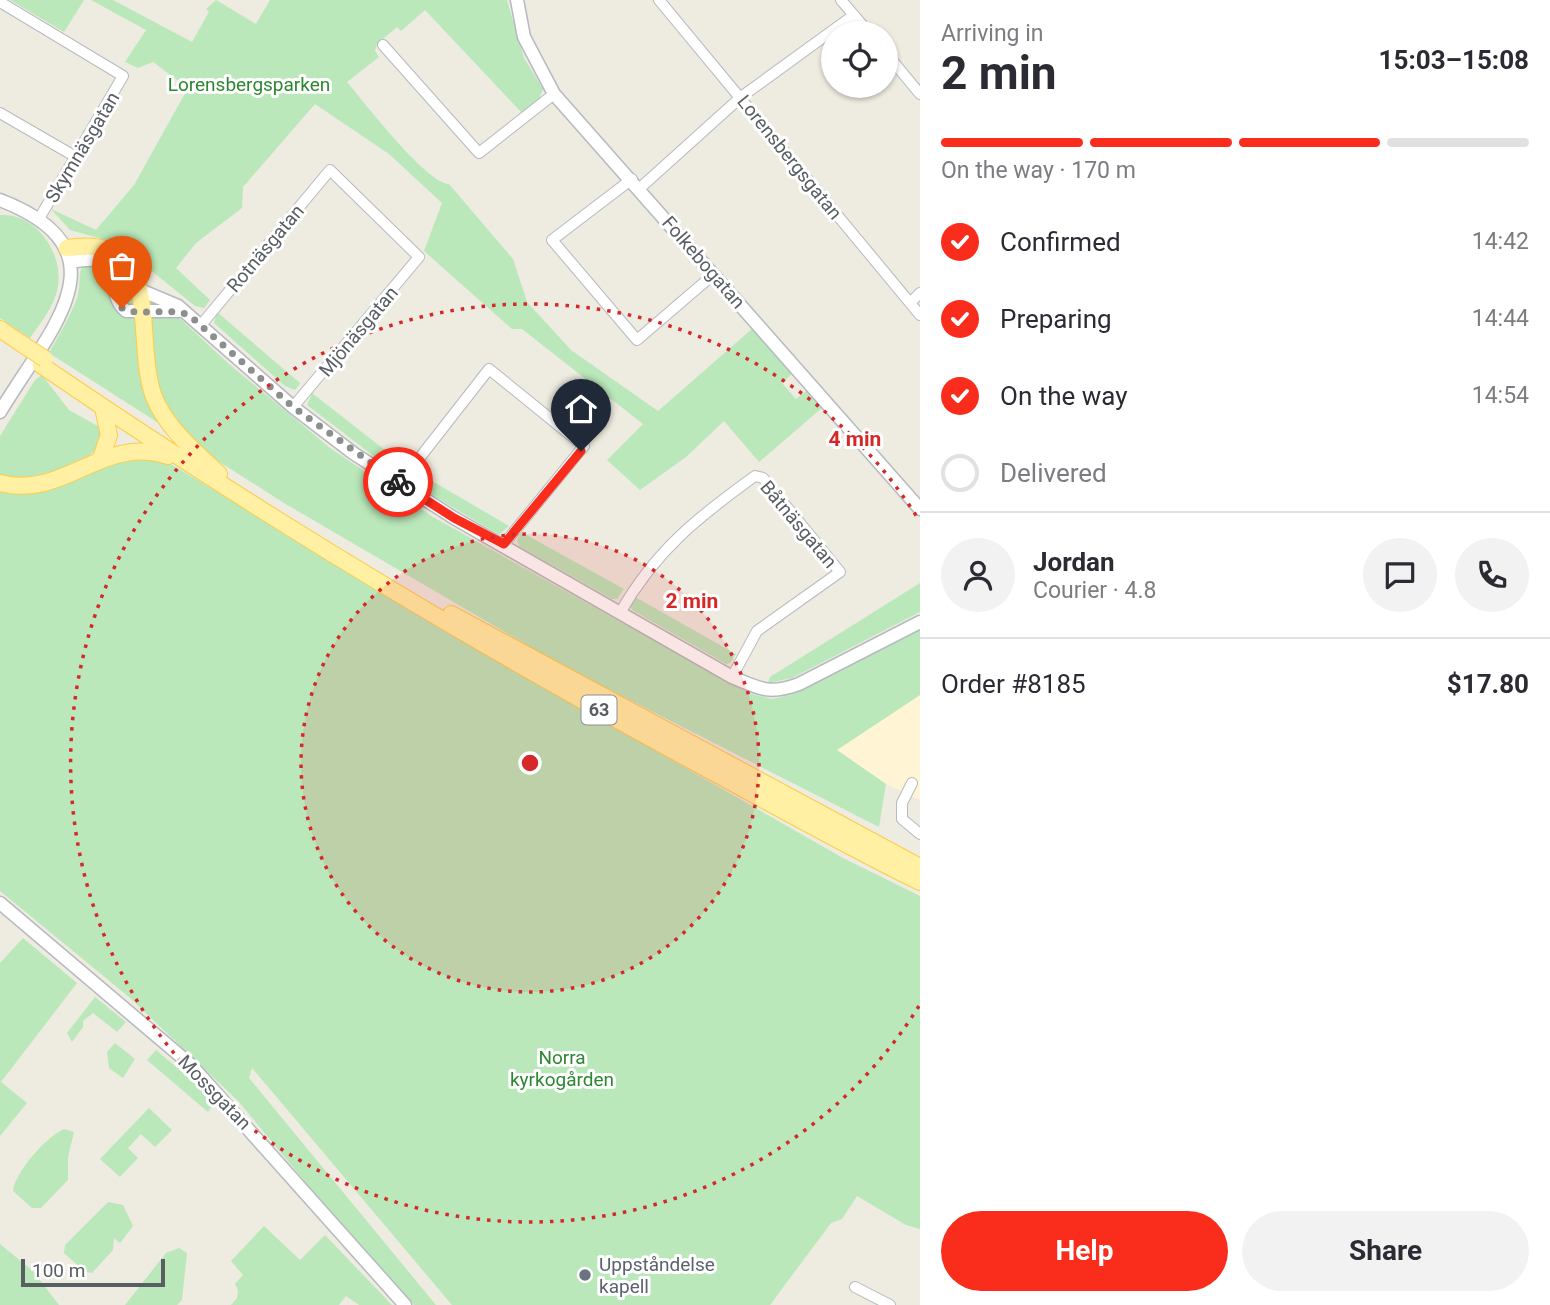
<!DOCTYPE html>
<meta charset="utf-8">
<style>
:root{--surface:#fff;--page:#f2f2f3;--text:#2b2b33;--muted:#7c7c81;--line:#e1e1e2;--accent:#fa2c1b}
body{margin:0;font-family:Roboto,sans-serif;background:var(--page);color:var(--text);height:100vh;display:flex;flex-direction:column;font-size:26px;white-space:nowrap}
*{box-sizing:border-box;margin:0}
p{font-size:23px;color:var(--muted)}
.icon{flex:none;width:38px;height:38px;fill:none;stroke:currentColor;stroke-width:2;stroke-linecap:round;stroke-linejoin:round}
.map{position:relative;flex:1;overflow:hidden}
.sheet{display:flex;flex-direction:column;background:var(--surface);width:630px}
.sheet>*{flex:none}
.controls{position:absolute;left:821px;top:21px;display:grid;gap:14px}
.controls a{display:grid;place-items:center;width:77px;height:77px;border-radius:50%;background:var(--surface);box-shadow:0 2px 5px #0004;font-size:35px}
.scale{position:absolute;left:21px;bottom:18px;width:144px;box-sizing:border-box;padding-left:7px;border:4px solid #595e63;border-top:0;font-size:19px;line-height:24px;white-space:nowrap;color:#595e63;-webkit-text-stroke:5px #fff;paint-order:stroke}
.pin{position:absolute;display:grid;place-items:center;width:60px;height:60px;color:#fff;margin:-72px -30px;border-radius:50% 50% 50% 0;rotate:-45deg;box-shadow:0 0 7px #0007}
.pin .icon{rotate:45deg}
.courier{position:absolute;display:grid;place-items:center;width:70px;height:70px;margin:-35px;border:5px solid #fa2c1b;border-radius:50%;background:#fff;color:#222;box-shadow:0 2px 9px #0007}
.overview em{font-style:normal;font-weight:700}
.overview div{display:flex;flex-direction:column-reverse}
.overview{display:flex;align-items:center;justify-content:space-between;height:119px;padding:0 21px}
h1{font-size:46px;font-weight:700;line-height:52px}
.bar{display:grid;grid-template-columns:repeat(4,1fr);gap:10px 7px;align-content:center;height:84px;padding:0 21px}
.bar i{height:9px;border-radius:5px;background:var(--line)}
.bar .active{background:var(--accent)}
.bar p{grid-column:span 4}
.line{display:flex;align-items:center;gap:18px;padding:0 21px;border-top:2px solid var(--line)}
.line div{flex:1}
.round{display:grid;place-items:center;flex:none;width:74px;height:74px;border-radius:37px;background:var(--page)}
ol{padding:0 21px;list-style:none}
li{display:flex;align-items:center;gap:21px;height:77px}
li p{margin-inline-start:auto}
li .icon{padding:7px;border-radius:50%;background:var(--accent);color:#fff;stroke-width:4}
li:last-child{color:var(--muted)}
li i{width:38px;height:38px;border:4px solid var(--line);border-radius:50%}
.button{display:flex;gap:14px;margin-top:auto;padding:14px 21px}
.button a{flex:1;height:80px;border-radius:42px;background:var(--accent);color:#fff;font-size:28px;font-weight:700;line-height:80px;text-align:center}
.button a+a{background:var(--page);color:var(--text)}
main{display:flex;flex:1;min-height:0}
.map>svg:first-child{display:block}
.commercial{fill:#fff5d4}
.green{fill:#bae8ba}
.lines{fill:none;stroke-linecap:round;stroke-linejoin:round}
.minor-casing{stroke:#b6b9bf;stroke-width:12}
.tertiary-casing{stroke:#b6b9bf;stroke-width:15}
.primary-casing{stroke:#ffcc48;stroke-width:18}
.minor{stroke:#fff;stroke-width:10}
.tertiary{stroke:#fff;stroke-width:12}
.primary{stroke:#fff0a4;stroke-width:16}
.primary-bridge-casing{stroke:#ffcc48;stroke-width:18;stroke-linecap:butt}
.primary-bridge{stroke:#fff0a4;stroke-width:16}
.done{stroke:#8d8f8f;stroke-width:7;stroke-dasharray:0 12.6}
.route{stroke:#fa2c1b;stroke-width:9}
.ring{fill:none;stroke:#d62828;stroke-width:3.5;stroke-dasharray:3.5 7}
.worship-dot{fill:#6b7280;stroke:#fff;stroke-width:2.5}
.labels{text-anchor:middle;stroke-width:6;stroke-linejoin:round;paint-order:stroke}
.shield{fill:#fff;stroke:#8b8e92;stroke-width:2}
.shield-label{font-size:18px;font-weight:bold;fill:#595e63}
.park-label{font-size:19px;fill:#2d8730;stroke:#fff}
.street-label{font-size:19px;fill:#595e63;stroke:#fff}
.worship-label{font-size:19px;fill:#5b616d;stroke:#fff;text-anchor:start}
.centre{fill:#d62828;stroke:#fff;stroke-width:3.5}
.ring-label{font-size:21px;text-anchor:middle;font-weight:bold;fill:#d62828;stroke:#fff;stroke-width:6;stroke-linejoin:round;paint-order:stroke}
</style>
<main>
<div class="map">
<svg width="920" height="1305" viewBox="0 0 920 1305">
<rect width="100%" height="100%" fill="#eeebe0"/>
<path class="commercial" d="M920 695V800L886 784 837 750Z"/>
<path class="green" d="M10 0H84L64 32Z
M91 0H113L192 42 209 12 206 9 216 0 256 24 270 0H507L524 58 543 89 539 99 522 113 425 10 401 31 397 27 377 44 375 51 379 57 347 82C365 103 426 183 449 184L513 259 527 302 571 350 658 411 753 328 795 371 782 383 796 399 810 388 823 407 759 462 724 421 686 457 640 490 607 460 643 424 522 329H512L424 251 442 203 389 154 315 104 243 187 242 208 196 243 176 268 210 300 204 308 195 306 117 243 70 230 51 209 96 230 134 185 188 88 153 62 138 68 125 62 146 30Z
M0 215C36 213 63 252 58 286 55 306 41 322 30 338L0 318Z
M105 255 149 290 229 364 330 448 433 517 748 693 772 699 791 695 920 630V695L837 750 886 784 879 827 565 667 284 503 49 353C59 335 70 317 77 298 82 283 76 273 86 259Z
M217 312 300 383 295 390 285 386 214 323Z
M42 375 69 410 103 429C101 435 99 445 95 450 78 470 23 487 0 474V436L35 380Z
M312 393 404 465 398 470H392L307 405Z
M141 446 467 643 843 858 920 896V1229L906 1225 857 1196 842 1219 831 1223 770 1305H452L252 1068 249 1078 436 1305H414L335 1218 239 1102 129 997 0 891V490Z
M415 471 509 526 499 535 414 484Z
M521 532 624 589 617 599H612L520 547 517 541Z
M920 583V612L792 678 768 683 770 677Z
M635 597 736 654 730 663 726 664 632 610 630 605Z
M23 938 77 983 1 1082 27 1103 0 1136V963Z
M95 997 126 1022 117 1032 93 1013 83 1021V1027L72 1042 67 1033Z
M115 1043 135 1059 123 1078 109 1068 107 1052Z
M156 1050 199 1086 213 1104 208 1112 147 1060Z
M149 1108 172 1130 155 1147 141 1134 128 1148 138 1158 120 1177 100 1159Z
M64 1129 74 1132 68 1157V1180L41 1208H32L13 1191C15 1172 46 1137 64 1129Z
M108 1202 123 1205 133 1226 120 1243 114 1238 113 1250 92 1273 85 1272 64 1253 65 1245Z
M264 1226 300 1260 325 1235 392 1305H359L346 1296 339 1305H231L237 1298 238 1290 235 1284 243 1275 231 1261Z
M0 1244 33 1271 59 1305H0Z
M179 1248 187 1253 182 1300 177 1305H125L166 1253Z"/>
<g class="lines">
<defs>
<path id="minor" d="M659 0 920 315
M841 0 869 33
M0 2 123 76 40 217
M383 45 479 153 554 94
M886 53 920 94
M0 113 76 157
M632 179 552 240 637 340 714 274
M640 188 741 97 854 15
M910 303 920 293
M201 325 330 170 419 257 293 407
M400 483 489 369 584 446 504 544
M620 613C655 551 698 517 755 476L763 478 840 572 757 631 732 677
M912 783 902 803V819L920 834
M855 1287 890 1305"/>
<path id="tertiary" d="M517 0 524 37 554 94 920 509
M0 200C132 251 48 331 0 412
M71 262C134 250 100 289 126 311H179
M140 290 178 306 293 407 353 453 454 518 732 677C760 689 770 695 799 684L920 622
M0 903 191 1065 405 1305"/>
<path id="primary" d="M67 248C168 232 132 339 154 397 167 429 195 451 219 474
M0 329 22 344
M41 365C253 510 470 641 696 763 770 803 844 845 920 882
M101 458 109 435 103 408
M0 483C64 500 103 434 168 456
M451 614 920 867"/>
</defs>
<use href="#minor" class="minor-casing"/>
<use href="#tertiary" class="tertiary-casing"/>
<use href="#primary" class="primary-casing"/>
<use href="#minor" class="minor"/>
<use href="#tertiary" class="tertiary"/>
<use href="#primary" class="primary"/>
<defs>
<path id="primary-bridge" d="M22 344 45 359"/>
</defs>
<use href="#primary-bridge" class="primary-bridge-casing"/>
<use href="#primary-bridge" class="primary-bridge"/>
</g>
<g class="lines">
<path class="done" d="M122 308C135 317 167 307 189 315L293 407 398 482"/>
<path class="route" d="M398 482 454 518 504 544 581 451"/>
</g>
<circle cx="530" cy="763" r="229" fill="#d62828" fill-opacity=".12"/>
<g class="ring">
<circle cx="530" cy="763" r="229"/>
<path d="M919 1006A459 459 0 1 1 919 520"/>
</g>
<circle class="worship-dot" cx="585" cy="1275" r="7"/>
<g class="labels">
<rect class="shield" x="581.5" y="695.5" width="35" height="29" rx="5"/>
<g class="shield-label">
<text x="599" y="716">63</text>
</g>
<g class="park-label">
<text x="249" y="91">Lorensbergsparken</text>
<text x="562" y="1064">Norra<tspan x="562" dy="22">kyrkogården</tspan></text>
</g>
<g class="street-label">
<text transform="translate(82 147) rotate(-59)" y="7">Skymnäsgatan</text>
<text transform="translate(790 157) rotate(51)" y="7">Lorensbergsgatan</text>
<text transform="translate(265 248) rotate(-50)" y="7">Rotnäsgatan</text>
<text transform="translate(704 262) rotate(49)" y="7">Folkebogatan</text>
<text transform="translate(358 331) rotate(-50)" y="7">Mjönäsgatan</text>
<text transform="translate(799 524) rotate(50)" y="7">Båtnäsgatan</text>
<text transform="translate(215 1092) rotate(46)" y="7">Mossgatan</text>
</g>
<g class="worship-label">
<text x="599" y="1271">Uppståndelse<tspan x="599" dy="22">kapell</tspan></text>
</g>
</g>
<circle cx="530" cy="763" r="10" class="centre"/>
<g class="ring-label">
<text x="855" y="446">4 min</text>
<text x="692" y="608">2 min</text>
</g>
</svg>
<div class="controls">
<a><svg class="icon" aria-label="locate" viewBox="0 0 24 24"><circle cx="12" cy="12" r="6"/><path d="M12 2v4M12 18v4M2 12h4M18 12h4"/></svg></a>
</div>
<div class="scale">100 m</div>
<div class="pin" style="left:122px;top:308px;background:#ea580c"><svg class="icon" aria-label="bag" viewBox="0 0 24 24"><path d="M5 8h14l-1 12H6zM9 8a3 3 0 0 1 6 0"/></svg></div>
<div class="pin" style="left:581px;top:451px;background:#1f2937"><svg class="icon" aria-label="home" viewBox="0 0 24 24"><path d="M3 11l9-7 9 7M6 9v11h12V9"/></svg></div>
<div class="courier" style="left:398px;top:482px"><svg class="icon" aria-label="bike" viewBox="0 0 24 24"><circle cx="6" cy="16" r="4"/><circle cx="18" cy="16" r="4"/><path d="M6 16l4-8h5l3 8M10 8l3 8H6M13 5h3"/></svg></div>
</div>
<section class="sheet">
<div class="overview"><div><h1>2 min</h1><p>Arriving in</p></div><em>15:03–15:08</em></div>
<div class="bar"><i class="active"></i><i class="active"></i><i class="active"></i><i></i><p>On the way · 170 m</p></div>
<ol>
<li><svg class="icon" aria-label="check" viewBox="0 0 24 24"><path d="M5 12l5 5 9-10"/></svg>Confirmed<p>14:42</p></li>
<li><svg class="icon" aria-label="check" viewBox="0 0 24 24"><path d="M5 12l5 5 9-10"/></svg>Preparing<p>14:44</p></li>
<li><svg class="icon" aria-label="check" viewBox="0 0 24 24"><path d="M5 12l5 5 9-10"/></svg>On the way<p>14:54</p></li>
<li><i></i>Delivered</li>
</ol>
<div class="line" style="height:126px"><a class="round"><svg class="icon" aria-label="person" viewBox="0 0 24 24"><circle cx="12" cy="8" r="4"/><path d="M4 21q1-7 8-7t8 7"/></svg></a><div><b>Jordan</b><p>Courier · 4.8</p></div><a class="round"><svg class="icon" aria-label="chat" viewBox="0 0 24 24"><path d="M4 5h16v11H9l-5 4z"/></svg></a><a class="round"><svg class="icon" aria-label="phone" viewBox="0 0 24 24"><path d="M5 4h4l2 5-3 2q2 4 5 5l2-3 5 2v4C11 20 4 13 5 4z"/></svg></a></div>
<div class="line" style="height:91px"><div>Order #8185</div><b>$17.80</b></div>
<div class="button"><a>Help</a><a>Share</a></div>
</section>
</main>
